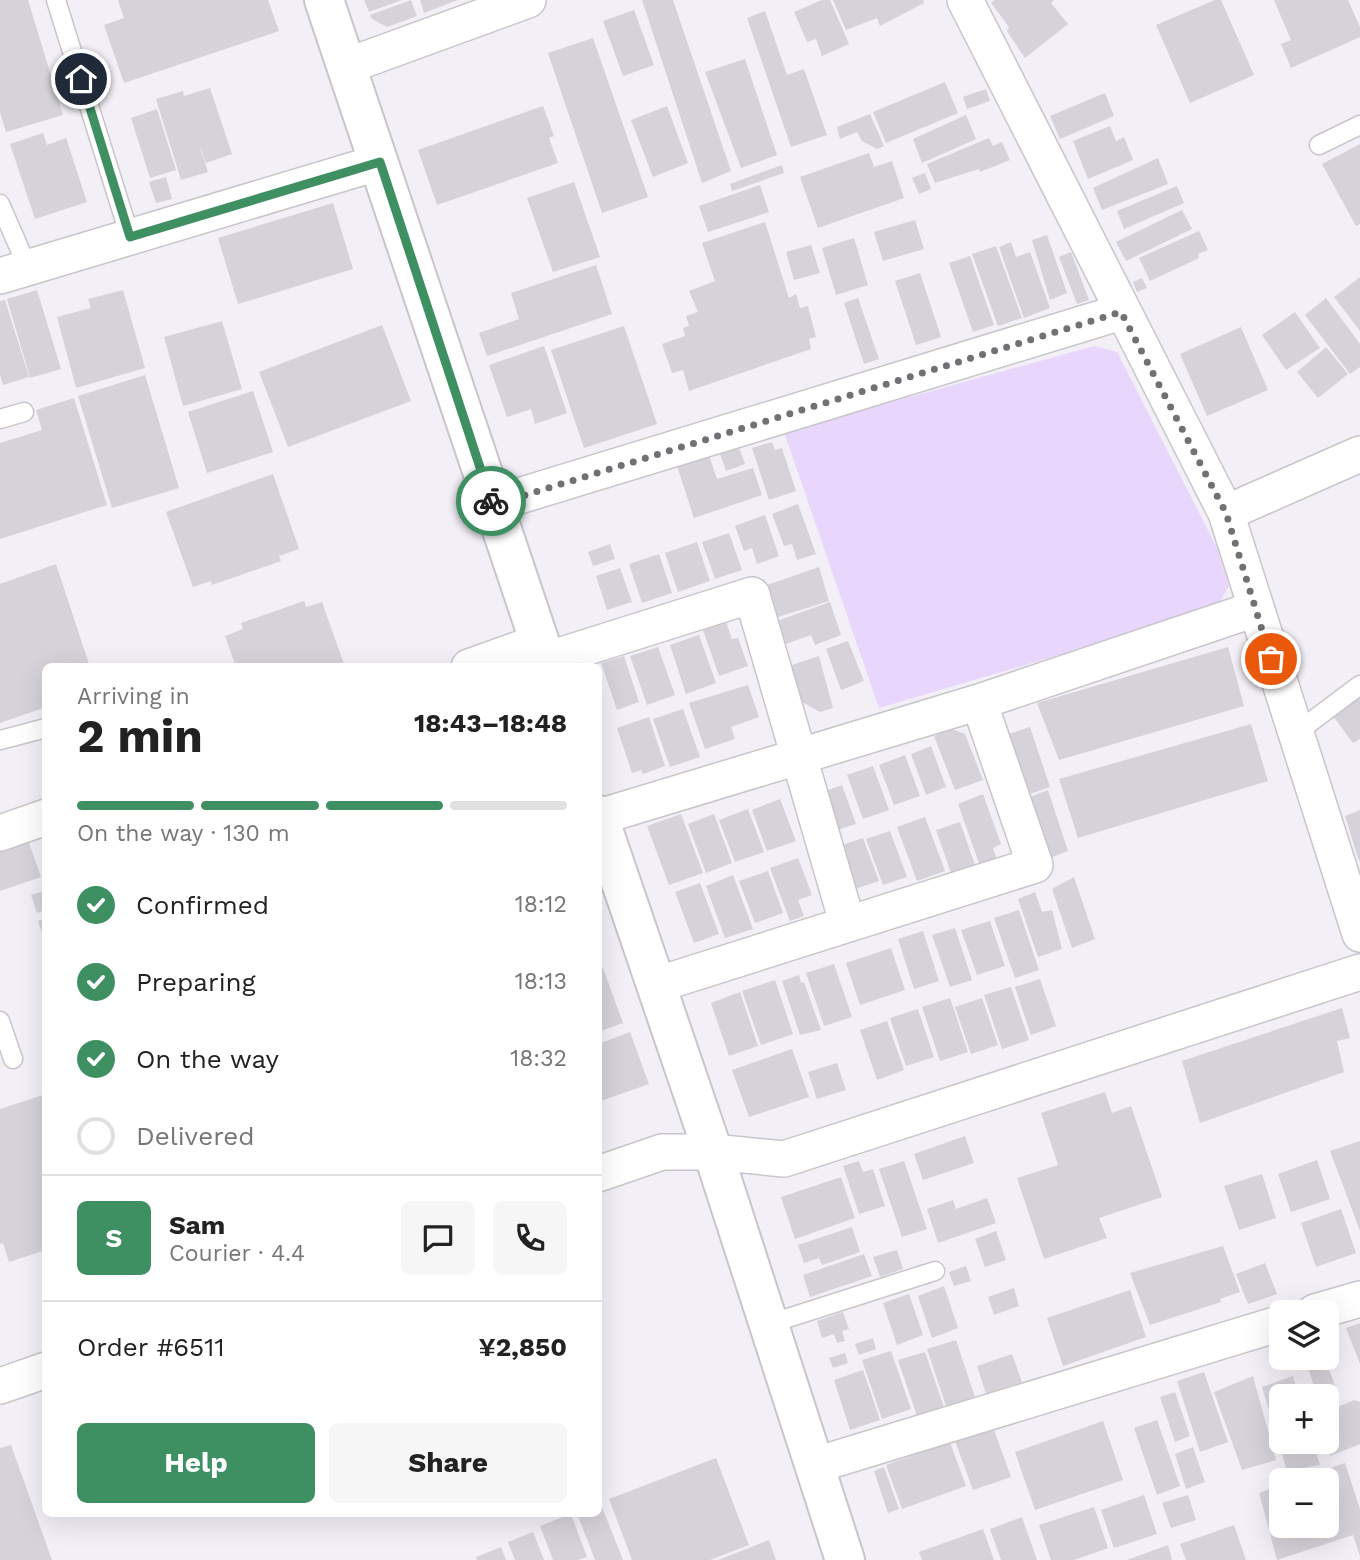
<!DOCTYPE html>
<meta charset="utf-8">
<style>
:root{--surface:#fff;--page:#f6f6f6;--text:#222;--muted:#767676;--line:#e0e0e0;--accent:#3e9062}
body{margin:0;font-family:"Work Sans",sans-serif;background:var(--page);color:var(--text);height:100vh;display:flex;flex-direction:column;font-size:26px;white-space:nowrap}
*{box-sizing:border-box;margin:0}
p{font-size:23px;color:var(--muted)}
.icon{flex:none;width:38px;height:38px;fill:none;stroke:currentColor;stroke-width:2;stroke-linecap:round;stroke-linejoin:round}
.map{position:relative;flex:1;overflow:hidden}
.panel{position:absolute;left:42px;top:663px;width:560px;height:854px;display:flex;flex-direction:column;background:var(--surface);border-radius:10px;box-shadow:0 7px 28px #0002}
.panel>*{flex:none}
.tools{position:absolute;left:1269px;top:1300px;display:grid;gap:14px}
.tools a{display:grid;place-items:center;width:70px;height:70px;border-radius:10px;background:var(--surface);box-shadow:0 7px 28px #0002;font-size:35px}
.pin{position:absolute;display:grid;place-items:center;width:60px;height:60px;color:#fff;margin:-30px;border:4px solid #fff;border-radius:50%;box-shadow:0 2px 7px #0007}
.courier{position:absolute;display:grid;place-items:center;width:70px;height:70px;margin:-35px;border:5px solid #3e9062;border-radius:50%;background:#fff;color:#222;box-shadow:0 2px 9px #0007}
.head em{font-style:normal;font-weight:700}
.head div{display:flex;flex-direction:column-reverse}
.head{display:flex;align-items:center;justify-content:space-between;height:119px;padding:0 35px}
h1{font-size:46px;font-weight:700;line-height:52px}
.bar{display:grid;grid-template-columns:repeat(4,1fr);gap:10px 7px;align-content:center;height:84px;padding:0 35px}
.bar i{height:9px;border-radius:5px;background:var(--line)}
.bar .selected{background:var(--accent)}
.bar p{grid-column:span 4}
.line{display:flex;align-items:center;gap:18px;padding:0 35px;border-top:2px solid var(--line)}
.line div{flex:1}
.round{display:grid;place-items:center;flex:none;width:74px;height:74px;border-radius:10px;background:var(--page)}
ol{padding:0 35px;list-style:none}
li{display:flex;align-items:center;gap:21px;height:77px}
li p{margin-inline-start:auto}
li .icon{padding:7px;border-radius:50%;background:var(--accent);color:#fff;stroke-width:4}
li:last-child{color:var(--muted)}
li i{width:38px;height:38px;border:4px solid var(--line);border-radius:50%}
.button{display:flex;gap:14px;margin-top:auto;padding:14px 35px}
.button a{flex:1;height:80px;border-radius:10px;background:var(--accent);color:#fff;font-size:28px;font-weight:700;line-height:80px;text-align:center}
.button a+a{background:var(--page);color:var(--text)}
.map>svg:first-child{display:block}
.green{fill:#e8d6fc}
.building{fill:#d5d2d9}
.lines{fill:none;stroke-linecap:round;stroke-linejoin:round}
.service-casing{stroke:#c8c5cb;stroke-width:21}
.minor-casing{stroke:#c8c5cb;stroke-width:38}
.tertiary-casing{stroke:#c8c5cb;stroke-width:42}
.service{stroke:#fff;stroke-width:18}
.minor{stroke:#fff;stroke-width:35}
.tertiary{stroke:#fff;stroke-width:38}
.done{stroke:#727074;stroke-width:7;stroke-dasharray:0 12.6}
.route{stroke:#3e9062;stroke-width:9}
</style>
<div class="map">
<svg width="1360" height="1560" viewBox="0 0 1360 1560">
<rect width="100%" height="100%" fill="#f2eff6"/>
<path class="green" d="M1094 346 1117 352 1217 548 1229 586 1215 609 879 708 784 432Z"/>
<path class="building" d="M0 0H28L63 115 6 132 0 112Z
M118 0H268L279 31 124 83 104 25 124 18Z
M364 0H402L369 12Z
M411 0 417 16 387 27 372 19 370 15Z
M420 0H458L424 13Z
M642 0H673L731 171 702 183Z
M822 0H830L849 44 822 56 816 39 807 42 794 12Z
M833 0H923L924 3 880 26 877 18 846 30Z
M995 0H1054L1051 3 1068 24 1025 58 1007 31 1009 27 991 3Z
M1215 0H1221L1254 75 1190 103 1156 25Z
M1274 0H1348L1360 27V37L1291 68 1281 44 1291 40Z
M634 10 654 65 623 76 603 21Z
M765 11 787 75 804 69 827 135 791 147 747 18Z
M593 38 648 197 602 213 548 53Z
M745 59 777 155 741 168 705 72Z
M945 82 958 113 886 143 873 112Z
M210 88 232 154 206 163 198 140 208 172 181 180 156 99 183 91 184 96Z
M986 89 990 101 967 109 963 97Z
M1105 93 1114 116 1060 139 1050 116Z
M543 106 554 136 549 138 558 163 437 205 418 150Z
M667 106 688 163 653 177 631 120Z
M157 109 176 170 150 178 131 118Z
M870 114 884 146 877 149 862 141 857 132 840 139 837 127Z
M966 115 976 139 922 163 913 139Z
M1110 126 1116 141 1124 137 1133 160 1088 179 1073 141Z
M43 133 47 145 66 138 87 202 35 219 10 144Z
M989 138 993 146 1002 142 1010 160 980 172 979 169 935 183 927 164Z
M1360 144V224L1356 226 1322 164Z
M869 153 874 167 892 161 904 198 818 228 800 177Z
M1158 158 1168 184 1102 210 1093 188Z
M782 165 784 173 732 191 730 184Z
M925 173 931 189 919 194 912 178Z
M166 177 172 199 156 203 149 182Z
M574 182 600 257 553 272 527 198Z
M760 185 769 212 708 232 699 206Z
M1177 186 1184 203 1124 229 1117 211Z
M333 203 353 269 238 304 218 238Z
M1182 210 1192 229 1126 261 1116 242Z
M915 220 924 249 883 261 874 232Z
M765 222 789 298 796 294 800 308 808 306 816 337 809 339 811 349 689 391 683 370 672 373 662 344 685 336 683 328 689 326 686 316 698 312 689 291 715 281 702 243Z
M1199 231 1208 250 1198 254 1199 258 1150 281 1139 258Z
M1047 235 1067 293 1050 300 1032 240Z
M854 238 868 285 836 295 822 248Z
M1011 242 1016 257 1030 252 1050 308 1024 318 999 247Z
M811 245 820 273 794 280 786 252Z
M996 246 1022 318 998 326 972 254Z
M1071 252 1089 300 1077 304 1059 257Z
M970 256 994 325 973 332 949 263Z
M596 265 612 314 487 356 479 333 519 319 511 293Z
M920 273 941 337 916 345 895 281Z
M1360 277V331L1334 297Z
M1142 278 1147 288 1137 292 1133 282Z
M37 290 61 369 30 378 7 299Z
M123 290 145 368 76 388 57 317 91 308 88 299Z
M858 298 879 359 864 364 844 303Z
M1326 298 1360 344V367L1350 374 1305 315Z
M5 300 29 377 3 385 0 374V301Z
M1295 312 1320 348 1286 370 1262 335Z
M222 321 242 389 183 406 164 337Z
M382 325 411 401 288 447 259 372Z
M624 326 657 424 584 448 551 350Z
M1241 327 1268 390 1207 416 1180 354Z
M544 346 567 413 535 424 531 409 507 417 489 365Z
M1326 347 1348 374 1318 398 1297 372Z
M145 375 179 488 112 508 78 396Z
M253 391 273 452 207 473 188 412Z
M74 398 107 505 0 539V443L42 430 36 410Z
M737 442 745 464 726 471 718 448Z
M772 442 775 450 782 448 796 491 769 500 752 448Z
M709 455 717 479 753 468 762 495 694 518 677 466Z
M273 474 299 549 279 556 281 561 212 585 211 581 193 587 166 512Z
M798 504 816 554 797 560 792 544 784 546 772 514Z
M765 515 779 556 757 564 752 548 744 551 735 526Z
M729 533 742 570 715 579 702 542Z
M697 542 710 581 678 592 665 553Z
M610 544 615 559 593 566 588 552Z
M659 554 672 593 642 603 629 564Z
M56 564 90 667H46V707L0 723V584Z
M819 567 829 601 778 617 767 585Z
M620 568 632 602 607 610 596 576Z
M304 601 306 607 322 602 345 667H236L225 636 243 629 241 623Z
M830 602 841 635 815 645 811 635 786 644 777 621Z
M726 622 732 639 738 638 748 666 719 676 703 630Z
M699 635 716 683 686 694 670 645Z
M848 641 864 681 841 690 826 649Z
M658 647 675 695 647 705 630 656Z
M1228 647 1244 706 1059 760 1037 703Z
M624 656 639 702 617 710 601 663Z
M819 656 833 708 820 712 802 702 789 666Z
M748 685 759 717 731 727 735 739 705 749 689 703Z
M1360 696V739L1353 743 1333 716Z
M683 709 700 757 670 767 653 719Z
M649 717 665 766 643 774 641 770 632 773 617 728Z
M1251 724 1268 781 1078 838 1059 779Z
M1030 727 1050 787 1030 794 1009 734Z
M952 729 965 734 983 780 955 790 934 736Z
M931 746 946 787 926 795 911 754Z
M905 755 920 796 894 805 879 765Z
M873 766 889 810 863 819 847 775Z
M842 785 856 824 837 830 823 792Z
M1048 790 1068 851 1047 859 1027 798Z
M983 794 1001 844 993 848 997 860 980 866 958 804Z
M780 799 796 841 767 851 752 810Z
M748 809 764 852 735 862 719 820Z
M1360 810V861H1359L1345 816Z
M681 814 703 873 669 885 647 826Z
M714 814 732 863 706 873 688 824Z
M925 817 945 871 917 881 897 827Z
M960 822 975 865 951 873 936 830Z
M890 831 907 877 883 885 866 839Z
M863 838 879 881 855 889 839 846Z
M28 840 41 877 0 891V851Z
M798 858 812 895 798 900 804 916 790 921 770 868Z
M768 871 783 913 755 923 739 881Z
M733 875 753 929 725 938 706 886Z
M1074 877 1095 939 1072 948 1052 889Z
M700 883 719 934 694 943 675 892Z
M46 890V910L37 913 31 895Z
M1035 892 1042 912 1052 910 1062 949 1038 957 1018 899Z
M1019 910 1039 970 1015 978 994 918Z
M46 918V936H43L38 921Z
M990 921 1005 966 977 975 961 930Z
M955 928 972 980 950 987 932 935Z
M923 931 939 981 914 989 898 939Z
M891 948 905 990 860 1005 846 963Z
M834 964 852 1017 824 1026 806 973Z
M603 968 623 1023 598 1032V969Z
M799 975 801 983 804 982 821 1030 800 1035 782 981Z
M1040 979 1056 1026 1031 1035 1015 987Z
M775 980 793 1034 761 1045 742 991Z
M1011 987 1029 1040 1002 1049 984 995Z
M740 992 758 1046 729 1056 711 1003Z
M950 998 968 1052 940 1061 922 1007Z
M982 998 998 1045 971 1054 955 1007Z
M1342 1008 1350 1038 1337 1041 1344 1072 1200 1123 1182 1061Z
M918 1009 934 1057 906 1066 890 1018Z
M887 1021 904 1070 877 1080 860 1030Z
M630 1032 649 1084 598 1102V1044Z
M792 1049 809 1097 749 1117 732 1070Z
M837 1063 846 1090 817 1099 808 1072Z
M1105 1092 1112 1113 1131 1106 1162 1197 1099 1218 1107 1238 1044 1259 1017 1178 1058 1165 1041 1113Z
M46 1094V1250L9 1262 3 1243 0 1244V1109Z
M965 1136 974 1163 923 1180 914 1154Z
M1360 1141V1231L1330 1151Z
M1317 1160 1330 1199 1291 1212 1278 1174Z
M859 1161 863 1172 873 1169 885 1206 859 1214 843 1166Z
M904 1161 927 1229 902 1237 879 1169Z
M1262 1174 1276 1218 1239 1230 1224 1186Z
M841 1177 855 1218 795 1239 781 1197Z
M987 1198 996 1223 938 1243 927 1209 953 1200 956 1209Z
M1341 1209 1356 1253 1316 1267 1301 1223Z
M852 1227 860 1252 822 1265 819 1258 804 1263 798 1245Z
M996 1231 1006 1260 985 1267 975 1239Z
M1223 1246 1240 1292 1220 1299 1221 1302 1150 1325 1130 1273Z
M897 1250 903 1269 880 1277 873 1257Z
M864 1254 872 1276 810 1297 803 1275Z
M1265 1263 1277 1294 1248 1304 1236 1274Z
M966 1266 971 1281 954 1286 949 1272Z
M944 1286 958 1328 932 1338 918 1296Z
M1014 1288 1019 1306 994 1315 988 1297Z
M1130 1290 1146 1337 1063 1366 1047 1318Z
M909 1294 923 1335 897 1345 883 1303Z
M843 1312 849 1329 842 1331 845 1341 837 1343 834 1334 822 1338 817 1321Z
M1360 1323V1364L1346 1328Z
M873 1338 876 1349 859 1355 855 1344Z
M956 1340 975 1397 946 1406 927 1349Z
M891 1351 911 1409 882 1419 862 1360Z
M925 1352 945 1410 918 1419 898 1360Z
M845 1353 848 1363 833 1368 829 1358Z
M1012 1354 1022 1382 986 1394 977 1366Z
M1305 1358H1325L1339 1397 1326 1402V1396H1317Z
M863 1370 880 1420 850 1430 834 1380Z
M1204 1372 1228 1442 1200 1452 1177 1381Z
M1253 1376 1276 1460 1242 1470 1214 1392Z
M1293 1376 1299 1396H1281V1442H1313L1320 1465 1287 1471 1262 1387Z
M1175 1392 1190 1436 1175 1442 1160 1397Z
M1354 1400 1360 1402V1444L1330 1456 1325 1442 1326 1434 1336 1430 1329 1411Z
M1157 1420 1180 1486 1157 1495 1134 1428Z
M1103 1421 1123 1480 1035 1510 1015 1452Z
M993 1427 1011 1477 973 1490 955 1441Z
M950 1442 966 1486 902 1509 886 1465Z
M11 1445 52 1560H0V1448Z
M1193 1447 1205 1482 1186 1489 1175 1454Z
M716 1458 749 1545 710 1560H632L609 1499Z
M1345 1463 1360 1509V1556L1353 1535 1277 1560 1259 1493 1281 1485V1526H1326V1480H1296Z
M884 1467 899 1509 888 1513 874 1471Z
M1144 1495 1157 1534 1114 1548 1101 1510Z
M1188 1495 1196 1520 1171 1528 1162 1503Z
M602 1507 623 1560H595L578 1516 598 1514V1508Z
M1094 1507 1108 1548 1074 1560H1051L1039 1525Z
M571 1514 587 1557 578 1560H553L540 1526Z
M1022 1517 1037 1560H1001L990 1529Z
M1234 1525 1246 1560H1186L1180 1544Z
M983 1529 994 1560H922L919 1552Z
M533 1532 544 1560H515L508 1542Z
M769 1540 776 1560H718Z
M1168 1545 1172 1560H1127Z
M501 1547 506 1560H477L476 1557Z"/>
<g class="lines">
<defs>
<path id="service" d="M56 0 130 237
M1319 145 1360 125
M0 204 28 268
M0 419 24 412
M1296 733 1360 685
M0 740 46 728
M0 1021 13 1059
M769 1324 935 1271"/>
<path id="minor" d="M965 0 1226 513 1360 934
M347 66 528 0
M0 276 380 162
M493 504 1121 312
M1226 513 1360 454
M546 660 752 595 847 922
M469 667 539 642
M599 817 979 702 1255 609
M0 833 46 817
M656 985 1035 865 979 702
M598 1174 662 1152H713L784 1159 1360 972
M1315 1312 1360 1299
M0 1386 46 1370
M816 1465 1281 1323"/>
<path id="tertiary" d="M324 0 548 667
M598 815 713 1152 845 1560"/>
</defs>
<use href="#service" class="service-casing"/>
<use href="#minor" class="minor-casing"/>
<use href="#tertiary" class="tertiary-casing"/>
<use href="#service" class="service"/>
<use href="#minor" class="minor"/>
<use href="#tertiary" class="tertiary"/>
</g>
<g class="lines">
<path class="done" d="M491 501 493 505 1121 312 1226 513 1271 659"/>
<path class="route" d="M81 79 130 237 380 162 491 501"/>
</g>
</svg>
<div class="tools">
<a><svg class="icon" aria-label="layers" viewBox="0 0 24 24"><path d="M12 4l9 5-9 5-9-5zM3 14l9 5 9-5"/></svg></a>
<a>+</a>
<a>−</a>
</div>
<div class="pin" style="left:1271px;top:659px;background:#ea580c"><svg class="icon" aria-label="bag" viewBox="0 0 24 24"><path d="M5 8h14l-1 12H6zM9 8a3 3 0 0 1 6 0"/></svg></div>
<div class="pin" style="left:81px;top:79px;background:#1f2937"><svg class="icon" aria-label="home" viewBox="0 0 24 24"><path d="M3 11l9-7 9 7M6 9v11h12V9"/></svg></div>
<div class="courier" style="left:491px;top:501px"><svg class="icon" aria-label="bike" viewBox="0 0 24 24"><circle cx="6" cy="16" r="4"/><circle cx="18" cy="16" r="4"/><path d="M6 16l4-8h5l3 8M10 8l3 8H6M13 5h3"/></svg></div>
<section class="panel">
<div class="head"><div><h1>2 min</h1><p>Arriving in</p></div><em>18:43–18:48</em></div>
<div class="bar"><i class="selected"></i><i class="selected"></i><i class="selected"></i><i></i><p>On the way · 130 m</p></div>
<ol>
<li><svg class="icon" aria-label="check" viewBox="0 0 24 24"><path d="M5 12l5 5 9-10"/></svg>Confirmed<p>18:12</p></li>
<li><svg class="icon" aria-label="check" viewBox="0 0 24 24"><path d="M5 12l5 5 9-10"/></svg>Preparing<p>18:13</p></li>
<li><svg class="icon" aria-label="check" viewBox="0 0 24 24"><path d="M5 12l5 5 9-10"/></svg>On the way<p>18:32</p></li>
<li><i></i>Delivered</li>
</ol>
<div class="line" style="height:126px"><b class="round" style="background:var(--accent);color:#fff">S</b><div><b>Sam</b><p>Courier · 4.4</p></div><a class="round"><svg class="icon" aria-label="chat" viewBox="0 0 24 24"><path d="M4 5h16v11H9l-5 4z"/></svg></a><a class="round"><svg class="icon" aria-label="phone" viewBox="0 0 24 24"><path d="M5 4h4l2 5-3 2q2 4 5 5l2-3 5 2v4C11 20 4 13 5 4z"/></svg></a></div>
<div class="line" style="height:91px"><div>Order #6511</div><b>¥2,850</b></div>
<div class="button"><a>Help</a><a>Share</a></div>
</section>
</div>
